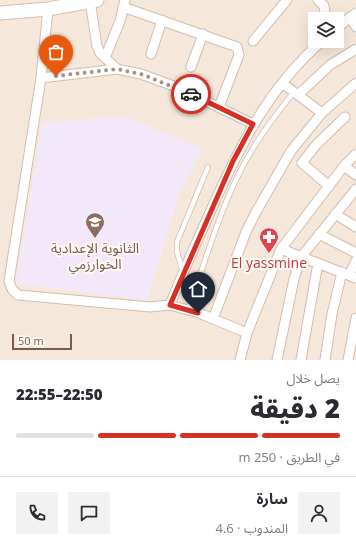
<!DOCTYPE html>
<html lang="ar">
<meta charset="utf-8">
<style>
:root{--surface:#fff;--page:#f2f2f3;--text:#2b2b33;--muted:#7c7c81;--line:#e1e1e2;--accent:#d93025}
body{margin:0;font-family:"Open Sans","Noto Sans Arabic",sans-serif;background:var(--page);color:var(--text);direction:rtl;height:100vh;display:flex;flex-direction:column;font-size:15px;white-space:nowrap}
*{box-sizing:border-box;margin:0}
p{font-size:13px;color:var(--muted)}
.icon{flex:none;width:22px;height:22px;fill:none;stroke:currentColor;stroke-width:2;stroke-linecap:round;stroke-linejoin:round}
.map{position:relative;height:360px;overflow:hidden;direction:ltr}
.sheet{display:flex;flex-direction:column;background:var(--surface);flex:1}
.sheet>*{flex:none}
.tools{position:absolute;left:308px;top:12px;display:grid;gap:8px}
.tools a{display:grid;place-items:center;width:36px;height:36px;border-radius:0px;background:var(--surface);box-shadow:0 4px 16px #0002;font-size:20px}
.scale{position:absolute;left:12px;bottom:10px;width:60px;box-sizing:border-box;padding-left:4px;border:2px solid #7a5c4d;border-top:0;font-size:11px;line-height:14px;white-space:nowrap;color:#7a5c4d;-webkit-text-stroke:3px #fffaf3;paint-order:stroke}
.pin{position:absolute;display:grid;place-items:center;width:34px;height:34px;color:#fff;margin:-41px -17px;border-radius:50% 50% 50% 0;rotate:-45deg;box-shadow:0 0 4px #0007}
.pin .icon{rotate:45deg}
.courier{position:absolute;display:grid;place-items:center;width:40px;height:40px;margin:-20px;border:3px solid #d93025;border-radius:50%;background:#fff;color:#222;box-shadow:0 1px 5px #0007}
.overview em{font-style:normal;font-weight:800}
.overview div{display:flex;flex-direction:column-reverse}
.overview{display:flex;align-items:center;justify-content:space-between;height:68px;padding:0 16px}
h1{font-size:26px;font-weight:800;line-height:30px}
.bar{display:grid;grid-template-columns:repeat(4,1fr);gap:6px 4px;align-content:center;height:48px;padding:0 16px}
.bar i{height:5px;border-radius:3px;background:var(--line)}
.bar .current{background:var(--accent)}
.bar p{grid-column:span 4}
.line{display:flex;align-items:center;gap:10px;padding:0 16px;border-top:1px solid var(--line)}
.line div{flex:1}
.round{display:grid;place-items:center;flex:none;width:42px;height:42px;border-radius:0px;background:var(--page)}
.map>svg:first-child{display:block}
.residential{fill:#f5e8da;fill-rule:evenodd}
.education{fill:#f3e8fa}
.lines{fill:none;stroke-linecap:round;stroke-linejoin:round}
.lane-casing{stroke:#d1beb0;stroke-width:6}
.street-casing{stroke:#d1beb0;stroke-width:11}
.secondary-casing{stroke:#d6c0b0;stroke-width:15}
.lane{stroke:#fff;stroke-width:4.5}
.street{stroke:#fff;stroke-width:9}
.secondary{stroke:#fff;stroke-width:13}
.done{stroke:#a89285;stroke-width:4;stroke-dasharray:0 7.2}
.route{stroke:#d93025;stroke-width:5}
.labels{text-anchor:middle;stroke-width:4;stroke-linejoin:round;paint-order:stroke}
.education-label{font-size:14px;fill:#785e54;stroke:#fffaf3}
.health-label{font-size:14px;fill:#be3a42;stroke:#fffaf3}
</style>
<div class="map">
<svg width="356" height="360" viewBox="0 0 356 360">
<rect width="100%" height="100%" fill="#fdf6ec"/>
<path class="residential" d="M0 0H356V360H0ZM315 19H337V41H315Z"/>
<path class="education" d="M123 116 203 149 179 194 148 299 145 300 16 284 42 123Z"/>
<g class="lines">
<defs>
<path id="lane" d="M183 272 177 252V242L208 167
M188 310C205 263 220 208 244 164 258 138 275 115 294 92"/>
<path id="street" d="M318 0 324 6 326 19
M90 1 97 46 100 53 117 69
M123 7 237 47 239 55 219 107
M48 9 41 78 9 281 12 289 18 295 150 307 170 305 199 313 247 333
M350 17 356 27
M337 28 356 13
M253 41 287 0
M151 54 162 20
M105 58 120 21 125 0
M191 67 203 34
M41 78 117 69 141 74 179 88 253 124
M298 95 330 65 356 49
M322 113 356 83
M344 166 356 175
M329 186 302 163 316 145 345 117
M335 214 356 227
M319 234 356 253
M281 249 356 278
M349 275 356 261
M170 305C182 273 197 242 211 210 240 146 268 88 322 41
M213 319 246 232 256 212 291 151 322 113 282 83
M240 360 247 333 281 249 344 166 356 154
M277 360 294 279 301 257 356 189
M301 360 318 263
M325 360 332 314 342 272
M348 360 356 318"/>
<path id="secondary" d="M0 13 48 9 97 0"/>
</defs>
<use href="#lane" class="lane-casing"/>
<use href="#street" class="street-casing"/>
<use href="#secondary" class="secondary-casing"/>
<use href="#lane" class="lane"/>
<use href="#street" class="street"/>
<use href="#secondary" class="secondary"/>
</g>
<g class="lines">
<path class="done" d="M56 76 117 69 141 74 191 94"/>
<path class="route" d="M191 94 253 124 233 161 170 305 198 313"/>
</g>
<defs>
<symbol id="school-pin" viewBox="-11 -11 22 30"><path d="M0 17L-7.5 6A9.5 9.5 0 1 1 7.5 6Z" fill="#8d6e63" stroke="#fffaf3"/><path d="M0-5L7-2L0 1L-7-2ZM-4 1L0 2.5L4 1V4Q0 6-4 4Z" fill="#fff"/></symbol>
<symbol id="pharmacy-pin" viewBox="-11 -11 22 30"><path d="M0 17L-7.5 6A9.5 9.5 0 1 1 7.5 6Z" fill="#e0444e" stroke="#fffaf3"/><path d="M-2-6h4v4h4v4h-4v4h-4v-4h-4v-4h4Z" fill="#fff"/></symbol>
</defs>
<g fill-rule="evenodd">
<use href="#school-pin" x="84" y="211" width="22" height="30"/>
<use href="#pharmacy-pin" x="258" y="226" width="22" height="30"/>
</g>
<g class="labels">
<g class="education-label">
<text x="95" y="253">الثانوية الإعدادية<tspan x="95" dy="16">الخوارزمي</tspan></text>
</g>
<g class="health-label">
<text x="269" y="268">El yassmine</text>
</g>
</g>
</svg>
<div class="tools">
<a><svg class="icon" aria-label="layers" viewBox="0 0 24 24"><path d="M12 4l9 5-9 5-9-5zM3 14l9 5 9-5"/></svg></a>
</div>
<div class="scale">50 m</div>
<div class="pin" style="left:56px;top:76px;background:#ea580c"><svg class="icon" aria-label="bag" viewBox="0 0 24 24"><path d="M5 8h14l-1 12H6zM9 8a3 3 0 0 1 6 0"/></svg></div>
<div class="pin" style="left:198px;top:313px;background:#1f2937"><svg class="icon" aria-label="home" viewBox="0 0 24 24"><path d="M3 11l9-7 9 7M6 9v11h12V9"/></svg></div>
<div class="courier" style="left:191px;top:94px"><svg class="icon" aria-label="car" viewBox="0 0 24 24"><path d="M5 17H2v-5l4-1 3-4h7l3 4 3 1v5h-3M9 17h6M6 11h13"/><circle cx="7" cy="17" r="2"/><circle cx="17" cy="17" r="2"/></svg></div>
</div>
<section class="sheet">
<div class="overview"><div><h1>2 دقيقة</h1><p>يصل خلال</p></div><em>22:50–22:55</em></div>
<div class="bar"><i class="current"></i><i class="current"></i><i class="current"></i><i></i><p>في الطريق · 250 m</p></div>
<div class="line" style="height:72px"><a class="round"><svg class="icon" aria-label="person" viewBox="0 0 24 24"><circle cx="12" cy="8" r="4"/><path d="M4 21q1-7 8-7t8 7"/></svg></a><div><b>سارة</b><p>المندوب · 4.6</p></div><a class="round"><svg class="icon" aria-label="chat" viewBox="0 0 24 24"><path d="M4 5h16v11H9l-5 4z"/></svg></a><a class="round"><svg class="icon" aria-label="phone" viewBox="0 0 24 24"><path d="M5 4h4l2 5-3 2q2 4 5 5l2-3 5 2v4C11 20 4 13 5 4z"/></svg></a></div>
</section>
